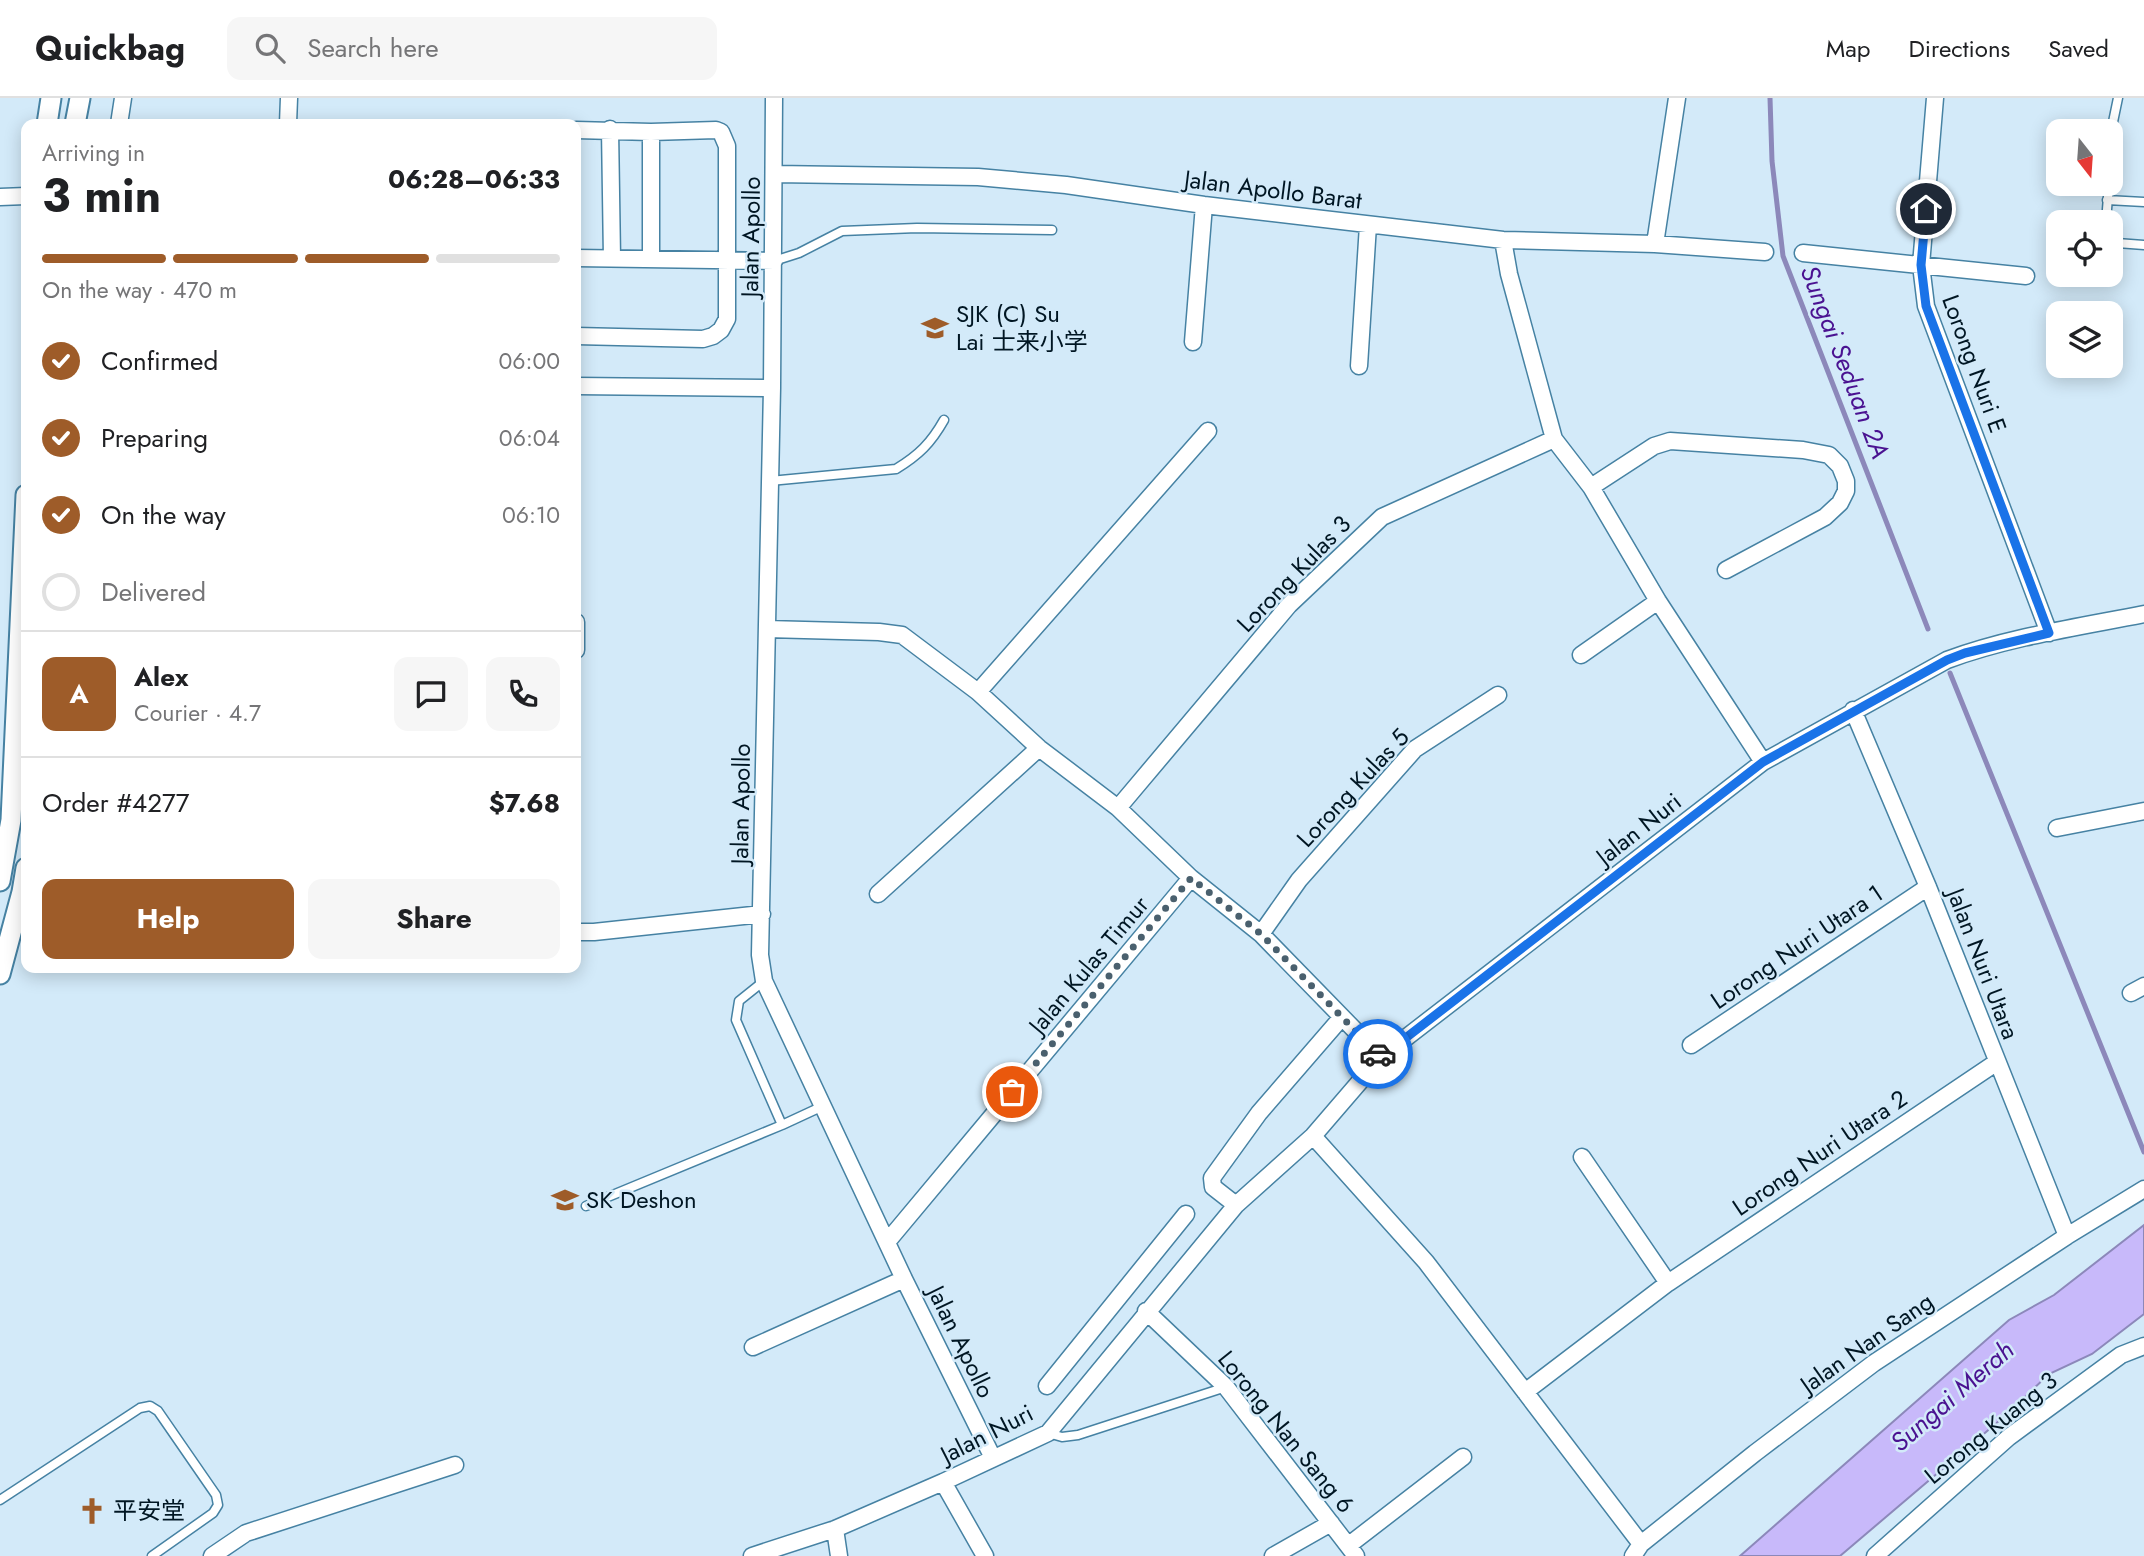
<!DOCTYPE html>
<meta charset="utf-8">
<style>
:root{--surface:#fff;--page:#f6f6f6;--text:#202124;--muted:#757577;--line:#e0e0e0;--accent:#9e5c29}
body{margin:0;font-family:Jost,"Noto Sans SC",sans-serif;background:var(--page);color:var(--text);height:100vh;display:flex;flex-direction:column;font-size:26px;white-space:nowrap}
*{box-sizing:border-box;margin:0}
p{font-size:23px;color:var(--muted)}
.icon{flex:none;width:38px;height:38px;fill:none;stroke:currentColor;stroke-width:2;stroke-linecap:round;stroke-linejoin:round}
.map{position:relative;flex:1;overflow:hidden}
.details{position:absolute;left:21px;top:21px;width:560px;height:854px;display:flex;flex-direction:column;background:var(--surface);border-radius:14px;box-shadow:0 4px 18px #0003}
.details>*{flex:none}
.needle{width:46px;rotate:163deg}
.buttons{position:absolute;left:2046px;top:21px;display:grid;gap:14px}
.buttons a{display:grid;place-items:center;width:77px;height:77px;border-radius:14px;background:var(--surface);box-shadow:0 4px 18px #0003;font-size:35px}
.pin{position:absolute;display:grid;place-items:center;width:60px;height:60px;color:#fff;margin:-30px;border:4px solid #fff;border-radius:50%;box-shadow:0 2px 7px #0007}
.courier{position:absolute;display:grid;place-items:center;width:70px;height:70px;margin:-35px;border:5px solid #1a73e8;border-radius:50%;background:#fff;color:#222;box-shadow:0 2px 9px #0007}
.headline em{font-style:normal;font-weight:700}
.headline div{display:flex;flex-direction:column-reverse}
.headline{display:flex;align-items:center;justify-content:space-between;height:119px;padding:0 21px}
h1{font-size:46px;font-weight:700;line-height:52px}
.bar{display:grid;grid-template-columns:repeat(4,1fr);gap:10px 7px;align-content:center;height:84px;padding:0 21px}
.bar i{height:9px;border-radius:5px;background:var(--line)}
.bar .current{background:var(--accent)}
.bar p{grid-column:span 4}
.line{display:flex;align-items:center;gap:18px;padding:0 21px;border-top:2px solid var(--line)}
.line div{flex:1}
.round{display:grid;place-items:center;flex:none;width:74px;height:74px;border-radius:14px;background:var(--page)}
ol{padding:0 21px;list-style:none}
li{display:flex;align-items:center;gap:21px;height:77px}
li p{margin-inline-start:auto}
li .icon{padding:7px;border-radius:50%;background:var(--accent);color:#fff;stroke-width:4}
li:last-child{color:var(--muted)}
li i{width:38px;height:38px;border:4px solid var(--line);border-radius:50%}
.button{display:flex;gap:14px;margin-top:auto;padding:14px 21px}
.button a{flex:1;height:80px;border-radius:14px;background:var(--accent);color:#fff;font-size:28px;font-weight:700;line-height:80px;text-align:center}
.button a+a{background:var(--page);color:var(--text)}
header{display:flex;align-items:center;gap:42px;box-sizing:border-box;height:98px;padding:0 35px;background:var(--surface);border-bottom:2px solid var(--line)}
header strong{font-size:33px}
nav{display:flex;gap:38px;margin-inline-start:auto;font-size:24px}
.search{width:490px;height:63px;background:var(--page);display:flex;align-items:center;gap:18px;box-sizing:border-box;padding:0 24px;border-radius:14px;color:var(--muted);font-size:26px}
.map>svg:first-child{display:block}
.water{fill:#c8b9fa;stroke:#8c88ba;stroke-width:2}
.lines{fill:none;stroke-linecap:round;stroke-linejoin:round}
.stream{stroke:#8c88ba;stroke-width:5}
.service-casing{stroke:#4682a3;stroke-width:11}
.minor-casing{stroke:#4682a3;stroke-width:19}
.tertiary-casing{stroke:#4682a3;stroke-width:23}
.service{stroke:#fff;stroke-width:8}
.minor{stroke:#fff;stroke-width:16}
.tertiary{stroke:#fff;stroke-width:19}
.done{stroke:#4a606e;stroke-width:7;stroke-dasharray:0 12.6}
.route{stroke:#1a73e8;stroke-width:9}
.labels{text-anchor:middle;stroke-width:5;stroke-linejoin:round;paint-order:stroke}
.street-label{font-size:24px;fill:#001623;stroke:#d3eaf9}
.poi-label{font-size:24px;fill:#001623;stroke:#d3eaf9;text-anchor:start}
.water-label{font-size:26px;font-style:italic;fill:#4a1291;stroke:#d3eaf9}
</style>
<header>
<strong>Quickbag</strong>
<div class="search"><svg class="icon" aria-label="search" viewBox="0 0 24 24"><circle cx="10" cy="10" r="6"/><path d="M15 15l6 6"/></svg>Search here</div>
<nav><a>Map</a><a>Directions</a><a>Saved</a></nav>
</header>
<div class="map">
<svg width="2144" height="1458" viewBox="0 0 2144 1458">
<rect width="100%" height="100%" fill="#d3eaf9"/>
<path class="water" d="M2144 1127V1216L2092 1256 2049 1276 2006 1317 1840 1458H1740L2009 1222 2054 1197Z"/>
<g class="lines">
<path class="stream" d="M1770 0 1772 63 1783 158 1928 531
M1950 575 2144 1054"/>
<defs>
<path id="service" d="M2110 57 2113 24 2118 0
M2107 102 2144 104
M2106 124 2109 86
M2110 142 2117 145 2144 147
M774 163 799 155 842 133 917 130 1052 132
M770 383 896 371C919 357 931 345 944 322
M764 883 739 903 736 922 782 1027
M586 1108 782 1027 823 1008
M1048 1335 1062 1339 1078 1337 1226 1289
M0 1402 140 1310 150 1308 158 1313 216 1397 218 1407 213 1415 152 1458"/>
<path id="minor" d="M774 0 772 290 760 857 764 883 904 1181 993 1360
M1935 0 1921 167 1926 208 2049 535
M119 26 123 0
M288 26 289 0
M610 31 612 160
M576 32 651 34 716 32 721 34 727 48V221L721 232 713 238 703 241 576 238
M775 76 978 79 1066 87 1204 107 1503 142 1655 146 1765 154
M0 99 26 98
M1503 142 1509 176 1554 341 1591 389 1658 503 1763 664
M1655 146 1677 0
M1803 155 2026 178
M576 160 774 163
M651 161V34
M1193 244 1204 107
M1359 268 1368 127
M576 288 772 290
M1591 389 1654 348 1670 343 1803 352 1829 357 1840 368 1846 383V393L1840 405 1825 419 1726 472
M576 524V552
M767 531 879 534 902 537 978 594 1039 650 1118 710 1191 780 1261 836 1381 959
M1581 557 1658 503
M978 594 1208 333
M1853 612 1928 789 2067 1138
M1118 710 1289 507 1382 419 1554 341
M2057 730 2144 713
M878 796 1039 650
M576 834H594L762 816
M1261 836 1299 782 1415 651 1498 597
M2131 895 2144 888
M1691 947 1928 789
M1313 1038 1426 1164 1641 1446
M1582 1059 1668 1185
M1236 1107 1213 1089 1212 1080 1259 1015 1342 919
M887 1144 1191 780
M1146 1213 1226 1289 1356 1458
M753 1249 904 1181
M1047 1288 1186 1116
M1525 1294 1668 1185 1997 964
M943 1384 985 1458
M835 1431 839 1458
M1349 1447 1463 1359
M212 1458 246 1435 455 1367
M752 1458 835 1431 943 1384 1048 1335 1236 1107 1313 1038 1381 959 1763 664 1947 562C2009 539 2078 529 2144 516
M1273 1458 1331 1425
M1633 1458 1641 1446 1755 1355 1874 1265 2067 1138 2144 1091
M1875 1458 2009 1339 2121 1257 2144 1248"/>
<path id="tertiary" d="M47 26 51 0
M75 26 80 0
M0 783 11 722 26 397
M0 876 22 794 26 770"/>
</defs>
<use href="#service" class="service-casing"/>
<use href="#minor" class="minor-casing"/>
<use href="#tertiary" class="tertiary-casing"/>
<use href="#service" class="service"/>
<use href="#minor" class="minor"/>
<use href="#tertiary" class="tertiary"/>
</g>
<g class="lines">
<path class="done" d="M1012 994 1191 780 1261 836 1378 956"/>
<path class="route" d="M1378 956 1381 959 1763 664 1947 562 1965 555 2049 535 1926 208 1921 167 1926 111"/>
</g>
<defs>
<symbol id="school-bare" viewBox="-9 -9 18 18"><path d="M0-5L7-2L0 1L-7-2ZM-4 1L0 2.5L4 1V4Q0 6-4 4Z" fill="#9e5c29" stroke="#d3eaf9" stroke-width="2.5" paint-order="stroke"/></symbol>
<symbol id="church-bare" viewBox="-9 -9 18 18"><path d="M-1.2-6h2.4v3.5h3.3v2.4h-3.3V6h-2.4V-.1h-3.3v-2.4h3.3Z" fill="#9e5c29" stroke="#d3eaf9" stroke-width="2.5" paint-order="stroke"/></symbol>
</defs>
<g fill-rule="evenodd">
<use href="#school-bare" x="916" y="211" width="38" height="38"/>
<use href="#school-bare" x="546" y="1083" width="38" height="38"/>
<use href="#church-bare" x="73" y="1394" width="38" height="38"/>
</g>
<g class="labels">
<g class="street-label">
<text transform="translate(1273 92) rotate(7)" y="8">Jalan Apollo Barat</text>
<text transform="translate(751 139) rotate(-89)" y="8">Jalan Apollo</text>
<text transform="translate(1974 266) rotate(70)" y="8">Lorong Nuri E</text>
<text transform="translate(1294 476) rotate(-46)" y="8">Lorong Kulas 3</text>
<text transform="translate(1353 690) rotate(-47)" y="8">Lorong Kulas 5</text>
<text transform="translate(741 706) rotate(-89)" y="8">Jalan Apollo</text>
<text transform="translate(1639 731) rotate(-38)" y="8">Jalan Nuri</text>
<text transform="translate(1797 849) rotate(-34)" y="8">Lorong Nuri Utara 1</text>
<text transform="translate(1983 866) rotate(69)" y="8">Jalan Nuri Utara</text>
<text transform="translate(1089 867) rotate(-50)" y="8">Jalan Kulas Timur</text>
<text transform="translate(1820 1055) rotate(-34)" y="8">Lorong Nuri Utara 2</text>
<text transform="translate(961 1244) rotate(64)" y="8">Jalan Apollo</text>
<text transform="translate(1867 1245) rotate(-35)" y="8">Jalan Nan Sang</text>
<text transform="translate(1991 1330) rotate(-39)" y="8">Lorong Kuang 3</text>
<text transform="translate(1286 1334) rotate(51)" y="8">Lorong Nan Sang 6</text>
<text transform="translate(987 1336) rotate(-27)" y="8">Jalan Nuri</text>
</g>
<g class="poi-label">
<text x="956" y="224">SJK (C) Su<tspan x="956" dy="28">Lai 士来小学</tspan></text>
<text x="586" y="1110">SK Deshon</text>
<text x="113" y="1421">平安堂</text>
</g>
<g class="water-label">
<text transform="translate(1845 264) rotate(69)" y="9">Sungai Seduan 2A</text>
<text transform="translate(1952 1298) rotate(-41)" y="9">Sungai Merah</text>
</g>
</g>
</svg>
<div class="buttons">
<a><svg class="needle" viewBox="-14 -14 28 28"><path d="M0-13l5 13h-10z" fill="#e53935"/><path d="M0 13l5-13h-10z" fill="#757577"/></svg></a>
<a><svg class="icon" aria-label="locate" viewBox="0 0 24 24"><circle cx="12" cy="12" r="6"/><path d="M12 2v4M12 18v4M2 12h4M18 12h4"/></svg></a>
<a><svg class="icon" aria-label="layers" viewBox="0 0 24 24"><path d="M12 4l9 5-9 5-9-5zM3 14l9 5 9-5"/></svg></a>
</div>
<div class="pin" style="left:1012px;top:994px;background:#ea580c"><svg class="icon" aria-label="bag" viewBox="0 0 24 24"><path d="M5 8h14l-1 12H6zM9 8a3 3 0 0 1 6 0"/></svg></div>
<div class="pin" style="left:1926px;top:111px;background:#1f2937"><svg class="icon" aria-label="home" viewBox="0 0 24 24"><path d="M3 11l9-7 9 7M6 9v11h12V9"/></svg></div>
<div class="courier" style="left:1378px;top:956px"><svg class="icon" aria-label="car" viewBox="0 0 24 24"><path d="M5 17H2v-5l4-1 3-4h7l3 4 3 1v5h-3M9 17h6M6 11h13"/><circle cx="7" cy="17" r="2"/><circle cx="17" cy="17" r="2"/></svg></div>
<section class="details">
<div class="headline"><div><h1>3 min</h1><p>Arriving in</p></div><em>06:28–06:33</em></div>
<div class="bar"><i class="current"></i><i class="current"></i><i class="current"></i><i></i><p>On the way · 470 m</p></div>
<ol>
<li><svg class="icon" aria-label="check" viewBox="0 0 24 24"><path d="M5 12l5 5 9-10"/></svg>Confirmed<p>06:00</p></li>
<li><svg class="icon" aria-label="check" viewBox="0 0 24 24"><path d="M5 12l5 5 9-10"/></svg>Preparing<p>06:04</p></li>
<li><svg class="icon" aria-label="check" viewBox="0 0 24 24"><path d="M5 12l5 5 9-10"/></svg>On the way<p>06:10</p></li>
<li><i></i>Delivered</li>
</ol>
<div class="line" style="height:126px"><b class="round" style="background:var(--accent);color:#fff">A</b><div><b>Alex</b><p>Courier · 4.7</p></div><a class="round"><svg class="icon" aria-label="chat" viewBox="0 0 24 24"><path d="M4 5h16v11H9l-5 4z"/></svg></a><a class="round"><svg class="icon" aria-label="phone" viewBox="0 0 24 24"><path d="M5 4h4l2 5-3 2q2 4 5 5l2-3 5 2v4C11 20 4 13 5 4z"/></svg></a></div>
<div class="line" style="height:91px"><div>Order #4277</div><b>$7.68</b></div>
<div class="button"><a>Help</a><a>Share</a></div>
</section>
</div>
